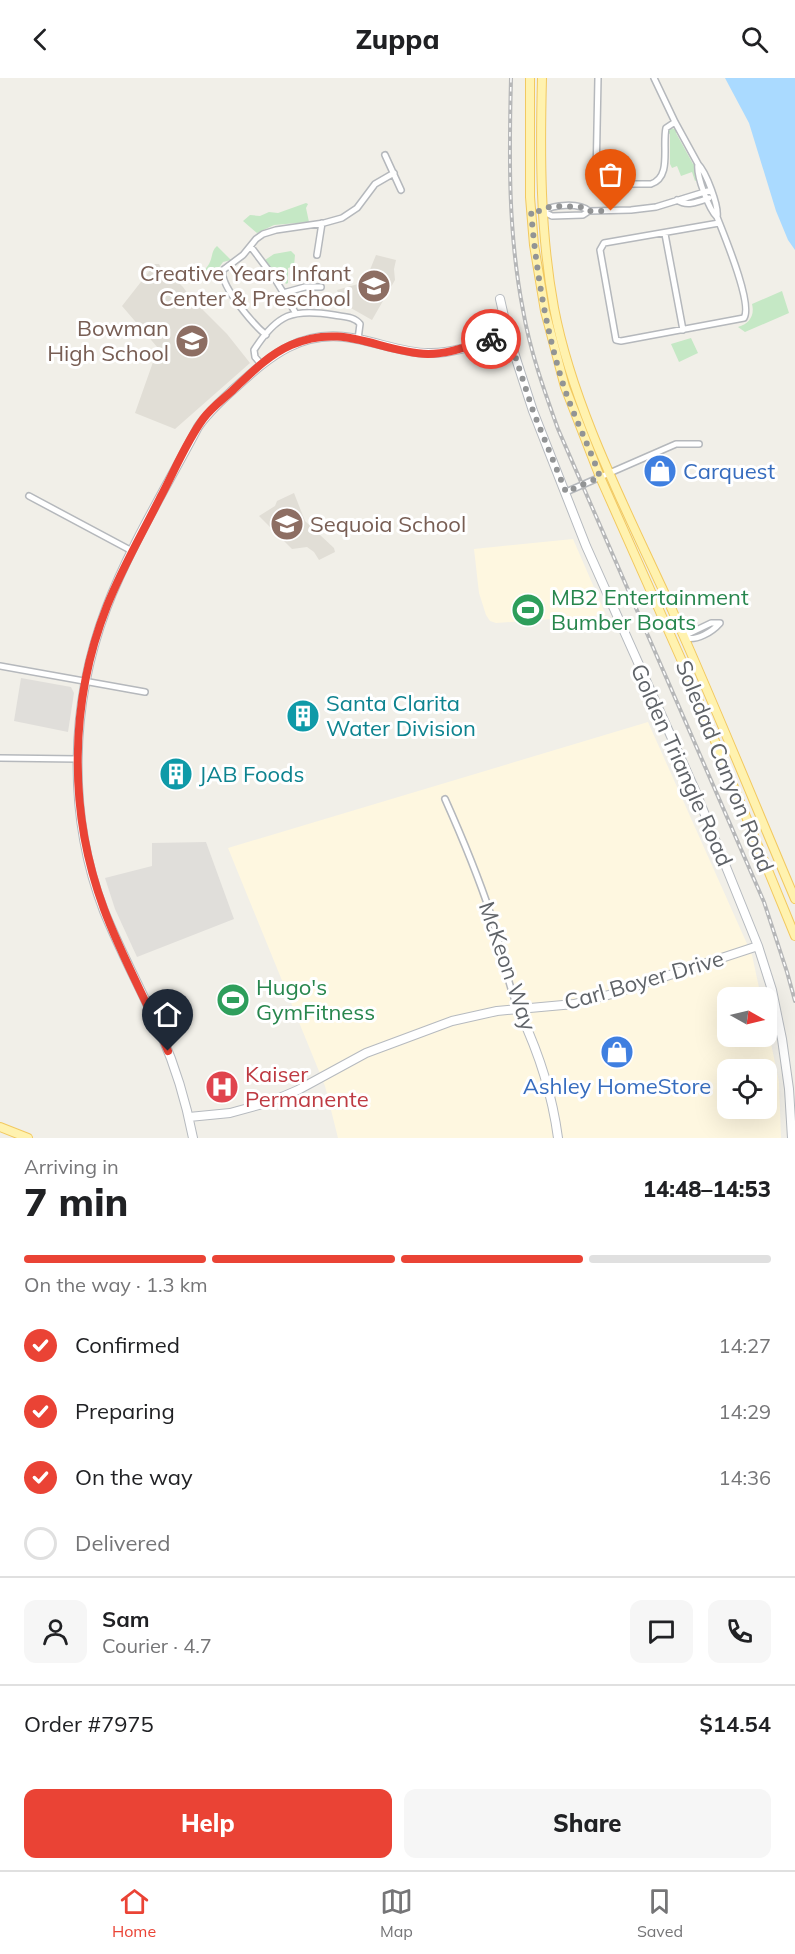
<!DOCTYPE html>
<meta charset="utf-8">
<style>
:root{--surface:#fff;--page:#f6f6f6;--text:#202124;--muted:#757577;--line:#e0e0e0;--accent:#ea4335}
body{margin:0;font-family:Mulish,sans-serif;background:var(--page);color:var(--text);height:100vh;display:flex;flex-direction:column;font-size:22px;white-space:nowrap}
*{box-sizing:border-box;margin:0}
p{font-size:20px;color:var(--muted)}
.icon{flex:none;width:33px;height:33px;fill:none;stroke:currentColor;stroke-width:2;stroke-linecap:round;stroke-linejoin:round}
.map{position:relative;height:1060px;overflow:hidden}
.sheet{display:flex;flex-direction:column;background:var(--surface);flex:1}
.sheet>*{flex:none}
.needle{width:39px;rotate:98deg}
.tools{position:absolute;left:717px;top:909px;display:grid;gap:12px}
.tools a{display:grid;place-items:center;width:60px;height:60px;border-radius:12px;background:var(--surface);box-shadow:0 6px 24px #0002;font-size:30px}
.pin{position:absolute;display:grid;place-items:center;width:51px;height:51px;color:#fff;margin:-62px -26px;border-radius:50% 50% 50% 0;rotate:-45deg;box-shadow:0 0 6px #0007}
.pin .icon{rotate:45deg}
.courier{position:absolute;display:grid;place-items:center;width:60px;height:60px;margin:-30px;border:4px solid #ea4335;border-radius:50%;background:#fff;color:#222;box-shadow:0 2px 8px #0007}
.headline em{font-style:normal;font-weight:800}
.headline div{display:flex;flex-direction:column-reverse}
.headline{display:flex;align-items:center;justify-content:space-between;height:102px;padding:0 24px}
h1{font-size:39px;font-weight:800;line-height:45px}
.bar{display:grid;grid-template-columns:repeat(4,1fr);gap:9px 6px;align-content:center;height:72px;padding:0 24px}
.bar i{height:8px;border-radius:4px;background:var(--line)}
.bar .current{background:var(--accent)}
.bar p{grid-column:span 4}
.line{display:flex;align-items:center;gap:15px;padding:0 24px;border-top:2px solid var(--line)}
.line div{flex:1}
.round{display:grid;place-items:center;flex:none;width:63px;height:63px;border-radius:12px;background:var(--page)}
ol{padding:0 24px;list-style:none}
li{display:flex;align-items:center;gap:18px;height:66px}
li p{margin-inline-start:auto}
li .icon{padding:6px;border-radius:50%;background:var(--accent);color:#fff;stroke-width:4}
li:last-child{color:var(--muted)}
li i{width:33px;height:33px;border:3px solid var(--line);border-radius:50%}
.cta{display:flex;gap:12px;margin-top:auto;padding:12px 24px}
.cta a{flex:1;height:69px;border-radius:12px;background:var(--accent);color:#fff;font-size:24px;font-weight:800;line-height:69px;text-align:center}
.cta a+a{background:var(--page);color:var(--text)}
header{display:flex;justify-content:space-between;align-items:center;height:78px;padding:0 24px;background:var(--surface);font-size:27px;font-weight:800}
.tabs{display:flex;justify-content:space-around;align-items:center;height:84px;border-top:2px solid var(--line);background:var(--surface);font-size:16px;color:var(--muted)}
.tabs a{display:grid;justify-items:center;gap:3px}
.tabs .current{color:var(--accent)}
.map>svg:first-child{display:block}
.commercial{fill:#fef7e0;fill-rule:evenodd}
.industrial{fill:#e0deda}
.education{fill:#e1ded6}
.green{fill:#c5e8c5}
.water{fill:#aadaff}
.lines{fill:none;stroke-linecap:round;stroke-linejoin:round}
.street-casing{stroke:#b5b8bc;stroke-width:8}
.secondary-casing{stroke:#b6babf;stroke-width:10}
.primary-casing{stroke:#f2c960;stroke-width:10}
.street{stroke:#fff;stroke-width:5}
.secondary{stroke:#fff;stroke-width:8}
.primary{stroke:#fff2af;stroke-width:8}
.rail-casing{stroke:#b6b7b8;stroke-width:4}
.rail{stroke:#fff;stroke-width:1.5;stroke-dasharray:4.5;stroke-linecap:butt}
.done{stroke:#929495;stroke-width:6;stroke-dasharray:0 10.8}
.route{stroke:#ea4335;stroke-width:8}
.labels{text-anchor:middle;stroke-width:6;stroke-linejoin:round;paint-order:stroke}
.education-label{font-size:22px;fill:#785e54;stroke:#fff;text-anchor:end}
.shop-label{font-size:22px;fill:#366cbe;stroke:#fff;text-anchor:start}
.leisure-label{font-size:22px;fill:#27864d;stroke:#fff;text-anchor:start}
.culture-label{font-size:22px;fill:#0d838f;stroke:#fff;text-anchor:start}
.street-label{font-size:22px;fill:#5f6368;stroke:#fff}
.health-label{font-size:22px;fill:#be3a42;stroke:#fff;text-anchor:start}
</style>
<header><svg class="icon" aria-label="back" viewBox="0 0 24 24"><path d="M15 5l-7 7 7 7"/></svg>Zuppa<svg class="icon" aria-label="search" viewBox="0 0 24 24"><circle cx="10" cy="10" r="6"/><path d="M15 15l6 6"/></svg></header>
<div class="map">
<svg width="795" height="1060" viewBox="0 0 795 1060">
<rect width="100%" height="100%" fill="#f1efe8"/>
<path class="commercial" d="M573 461 606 537 496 545 490 543 486 537 479 515 474 471Z
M648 644 752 877 761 919 728 920V958H766L767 946 779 1004 781 1060H338L325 1008 228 770ZM728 992H766V1030H728Z"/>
<path class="industrial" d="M21 600 71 609 74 615 68 654 14 643Z
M206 764 234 841 137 879 115 831 105 800 152 788V765Z"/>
<path class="education" d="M376 177 396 182 394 191 395 202 372 242 342 225 337 212 365 204Z
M155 186H159L167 201 177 203 183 209 190 219 227 256 250 285 175 351 135 335 158 270 122 228Z
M294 415 305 443 334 470 335 474 319 482 314 474 307 469 292 471 259 438 275 428 277 423Z"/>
<path class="green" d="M670 50 675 51 677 54 676 55 693 86 695 85 697 102 695 103 692 94 681 98 677 88 672 90 670 86V56L668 55Z
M306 125 308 126 306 130 309 144 274 147 257 155 243 143 250 137 260 138 269 134 278 135Z
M217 168 231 182 223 184 218 191 216 189 201 198C203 193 206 191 209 186 213 179 211 173 217 168Z
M291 173 295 177 294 188 288 190V205L286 206 275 190 272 192 265 182 274 176Z
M782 213 789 235 745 254 738 249C749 246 755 238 752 226Z
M691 260 698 275 679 284 671 266Z"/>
<path class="water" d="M725 0H795V172L788 162 776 133 749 45Z"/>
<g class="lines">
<defs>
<path id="street" d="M598 0 596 101 602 106H651C672 99 662 69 666 50L675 44
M654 0 675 44 698 86
M385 77 401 112
M698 86C706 94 719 128 717 139 709 132 696 97 698 86Z
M677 122C687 129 698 124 709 120
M542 133 552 138 583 137 589 133 631 132 656 129 711 112
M542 133C554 127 578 124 589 133
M717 139C724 157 753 226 744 240L621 263 616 262 600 172 604 165 719 145
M665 156 683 252
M251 169 275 201 295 234
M317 177 322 145
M283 215 305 209H321
M266 257C254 247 219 207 223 192L243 177 256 161 263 156 276 152 324 145 342 140 357 130 375 106 394 95
M261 286 255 279 254 272C277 236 293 230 334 237 343 239 354 238 360 246L358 261
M566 414 676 366H699
M29 418 132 473
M711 545H720C712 554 697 563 685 560L688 556Z
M0 588 145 614
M0 680 78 681
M445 721C462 759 478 798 491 837 501 868 506 901 518 931"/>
<path id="secondary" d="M500 221 508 256 533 333 586 468 695 712 758 868 772 912 782 961 789 1011 792 1060
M518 931C538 972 552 1015 558 1060
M189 1039 230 1035 270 1024 298 1012 366 975 452 943 497 933 574 926 612 916 758 868
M193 1060C186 1024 176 990 161 956 143 915 121 875 104 833 67 737 70 627 106 531 129 470 167 408 198 349 208 334 222 322 235 310 270 278 301 251 352 260 378 264 403 275 428 275 455 276 483 264 508 256"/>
<path id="primary" d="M530 0V119L534 167 545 233 565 309 600 399 685 590 795 858
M542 0C540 77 540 154 554 230 573 330 627 433 669 525 713 623 753 722 795 821
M0 1049 28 1060"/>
</defs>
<use href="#street" class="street-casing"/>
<use href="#secondary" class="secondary-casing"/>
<use href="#primary" class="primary-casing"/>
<use href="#street" class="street"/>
<use href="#secondary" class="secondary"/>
<use href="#primary" class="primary"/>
<defs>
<path id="rail" d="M511 0C509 79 508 155 523 232 530 273 544 312 558 351L764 824 787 894 795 923"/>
</defs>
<use href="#rail" class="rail-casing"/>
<use href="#rail" class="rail"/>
</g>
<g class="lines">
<path class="done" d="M491 261 508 256 533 333 566 414 600 399C589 368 574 339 564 309 546 253 536 192 531 133H542L551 128 583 129 589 133H611"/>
<path class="route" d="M168 973C148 925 122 880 104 831 68 734 69 624 107 528 122 490 142 456 160 420 174 394 186 364 203 341 211 330 222 322 232 313 250 296 268 277 291 267 344 244 378 274 428 276 450 276 471 267 491 261"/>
</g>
<defs>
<symbol id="school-disc" viewBox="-11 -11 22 22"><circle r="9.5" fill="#8d6e63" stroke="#fff"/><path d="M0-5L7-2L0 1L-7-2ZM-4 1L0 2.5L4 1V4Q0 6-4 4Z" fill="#fff"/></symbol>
<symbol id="shop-disc" viewBox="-11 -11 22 22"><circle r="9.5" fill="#3f7fe0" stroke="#fff"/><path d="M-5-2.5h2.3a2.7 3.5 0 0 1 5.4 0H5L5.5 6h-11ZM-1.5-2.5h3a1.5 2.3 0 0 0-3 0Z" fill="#fff"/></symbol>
<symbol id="stadium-disc" viewBox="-11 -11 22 22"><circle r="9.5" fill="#2e9e5b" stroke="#fff"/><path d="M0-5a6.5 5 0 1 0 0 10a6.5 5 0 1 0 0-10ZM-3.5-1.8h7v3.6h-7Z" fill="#fff"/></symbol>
<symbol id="building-disc" viewBox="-11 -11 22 22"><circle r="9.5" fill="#0f9aa8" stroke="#fff"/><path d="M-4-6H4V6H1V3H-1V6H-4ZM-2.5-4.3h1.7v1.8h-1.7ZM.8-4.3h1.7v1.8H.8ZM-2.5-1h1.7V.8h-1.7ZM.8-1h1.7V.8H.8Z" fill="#fff"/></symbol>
<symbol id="hospital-disc" viewBox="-11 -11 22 22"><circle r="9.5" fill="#e0444e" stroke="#fff"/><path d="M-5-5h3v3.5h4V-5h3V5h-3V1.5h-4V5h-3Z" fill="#fff"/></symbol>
</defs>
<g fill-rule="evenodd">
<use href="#school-disc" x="355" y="189" width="38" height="38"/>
<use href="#school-disc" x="173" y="244" width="38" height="38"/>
<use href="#shop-disc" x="641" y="374" width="38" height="38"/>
<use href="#school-disc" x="268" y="427" width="38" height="38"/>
<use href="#stadium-disc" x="509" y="513" width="38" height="38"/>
<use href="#building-disc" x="284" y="619" width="38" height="38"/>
<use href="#building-disc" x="157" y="677" width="38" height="38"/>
<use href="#stadium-disc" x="214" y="903" width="38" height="38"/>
<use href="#shop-disc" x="598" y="955" width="38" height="38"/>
<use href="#hospital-disc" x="203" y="990" width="38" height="38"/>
</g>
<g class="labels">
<g class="education-label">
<text x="351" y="203">Creative Years Infant<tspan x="351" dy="25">Center &amp; Preschool</tspan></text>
<text x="169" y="258">Bowman<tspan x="169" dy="25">High School</tspan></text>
<text x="310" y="454" text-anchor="start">Sequoia School</text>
</g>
<g class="shop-label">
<text x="683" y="401">Carquest</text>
<text x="617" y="1016" text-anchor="middle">Ashley HomeStore</text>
</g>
<g class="leisure-label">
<text x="551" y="527">MB2 Entertainment<tspan x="551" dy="25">Bumber Boats</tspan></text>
<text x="256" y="917">Hugo's<tspan x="256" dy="25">GymFitness</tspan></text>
</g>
<g class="culture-label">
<text x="326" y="633">Santa Clarita<tspan x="326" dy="25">Water Division</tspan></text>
<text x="199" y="704">JAB Foods</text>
</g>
<g class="street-label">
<text transform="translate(682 687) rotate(66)" y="8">Golden Triangle Road</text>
<text transform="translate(725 688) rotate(68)" y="8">Soledad Canyon Road</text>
<text transform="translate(508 888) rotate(71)" y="8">McKeon Way</text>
<text transform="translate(644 902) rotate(-16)" y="8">Carl Boyer Drive</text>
</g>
<g class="health-label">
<text x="245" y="1004">Kaiser<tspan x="245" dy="25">Permanente</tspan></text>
</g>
</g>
</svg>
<div class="tools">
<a><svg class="needle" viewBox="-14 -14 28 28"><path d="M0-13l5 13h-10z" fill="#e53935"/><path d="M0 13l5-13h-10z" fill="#757577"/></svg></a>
<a><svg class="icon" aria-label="locate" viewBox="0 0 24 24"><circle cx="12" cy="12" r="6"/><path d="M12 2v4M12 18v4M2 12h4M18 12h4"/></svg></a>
</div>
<div class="pin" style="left:611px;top:133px;background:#ea580c"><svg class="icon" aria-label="bag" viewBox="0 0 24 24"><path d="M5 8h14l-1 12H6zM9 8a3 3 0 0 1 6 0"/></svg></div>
<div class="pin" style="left:168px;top:973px;background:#1f2937"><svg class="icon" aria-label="home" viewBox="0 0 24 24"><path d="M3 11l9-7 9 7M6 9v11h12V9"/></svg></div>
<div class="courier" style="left:491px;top:261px"><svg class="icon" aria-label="bike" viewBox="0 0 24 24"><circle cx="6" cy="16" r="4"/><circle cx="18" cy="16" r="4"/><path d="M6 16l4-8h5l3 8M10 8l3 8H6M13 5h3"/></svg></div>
</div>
<section class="sheet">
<div class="headline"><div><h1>7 min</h1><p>Arriving in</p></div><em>14:48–14:53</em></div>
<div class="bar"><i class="current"></i><i class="current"></i><i class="current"></i><i></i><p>On the way · 1.3 km</p></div>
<ol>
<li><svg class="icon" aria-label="check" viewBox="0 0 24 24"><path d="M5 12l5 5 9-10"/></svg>Confirmed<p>14:27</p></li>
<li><svg class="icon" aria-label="check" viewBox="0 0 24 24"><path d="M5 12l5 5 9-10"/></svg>Preparing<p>14:29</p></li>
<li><svg class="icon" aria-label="check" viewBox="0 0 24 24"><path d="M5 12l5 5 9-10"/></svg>On the way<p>14:36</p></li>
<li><i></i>Delivered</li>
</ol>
<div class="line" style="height:108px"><a class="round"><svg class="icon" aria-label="person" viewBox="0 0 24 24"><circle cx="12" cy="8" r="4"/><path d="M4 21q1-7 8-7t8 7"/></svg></a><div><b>Sam</b><p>Courier · 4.7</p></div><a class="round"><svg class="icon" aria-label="chat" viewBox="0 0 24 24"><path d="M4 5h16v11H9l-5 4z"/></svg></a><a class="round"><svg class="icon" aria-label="phone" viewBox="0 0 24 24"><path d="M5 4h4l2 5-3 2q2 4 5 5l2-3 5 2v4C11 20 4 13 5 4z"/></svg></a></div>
<div class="line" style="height:78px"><div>Order #7975</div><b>$14.54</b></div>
<div class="cta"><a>Help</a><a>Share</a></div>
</section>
<nav class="tabs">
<a class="current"><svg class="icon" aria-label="home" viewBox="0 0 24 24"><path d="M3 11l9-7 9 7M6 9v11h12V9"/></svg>Home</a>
<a><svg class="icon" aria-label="map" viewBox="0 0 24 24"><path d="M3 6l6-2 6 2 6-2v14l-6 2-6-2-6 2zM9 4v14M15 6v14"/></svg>Map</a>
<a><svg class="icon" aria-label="saved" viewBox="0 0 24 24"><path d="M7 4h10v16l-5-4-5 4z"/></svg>Saved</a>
</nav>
